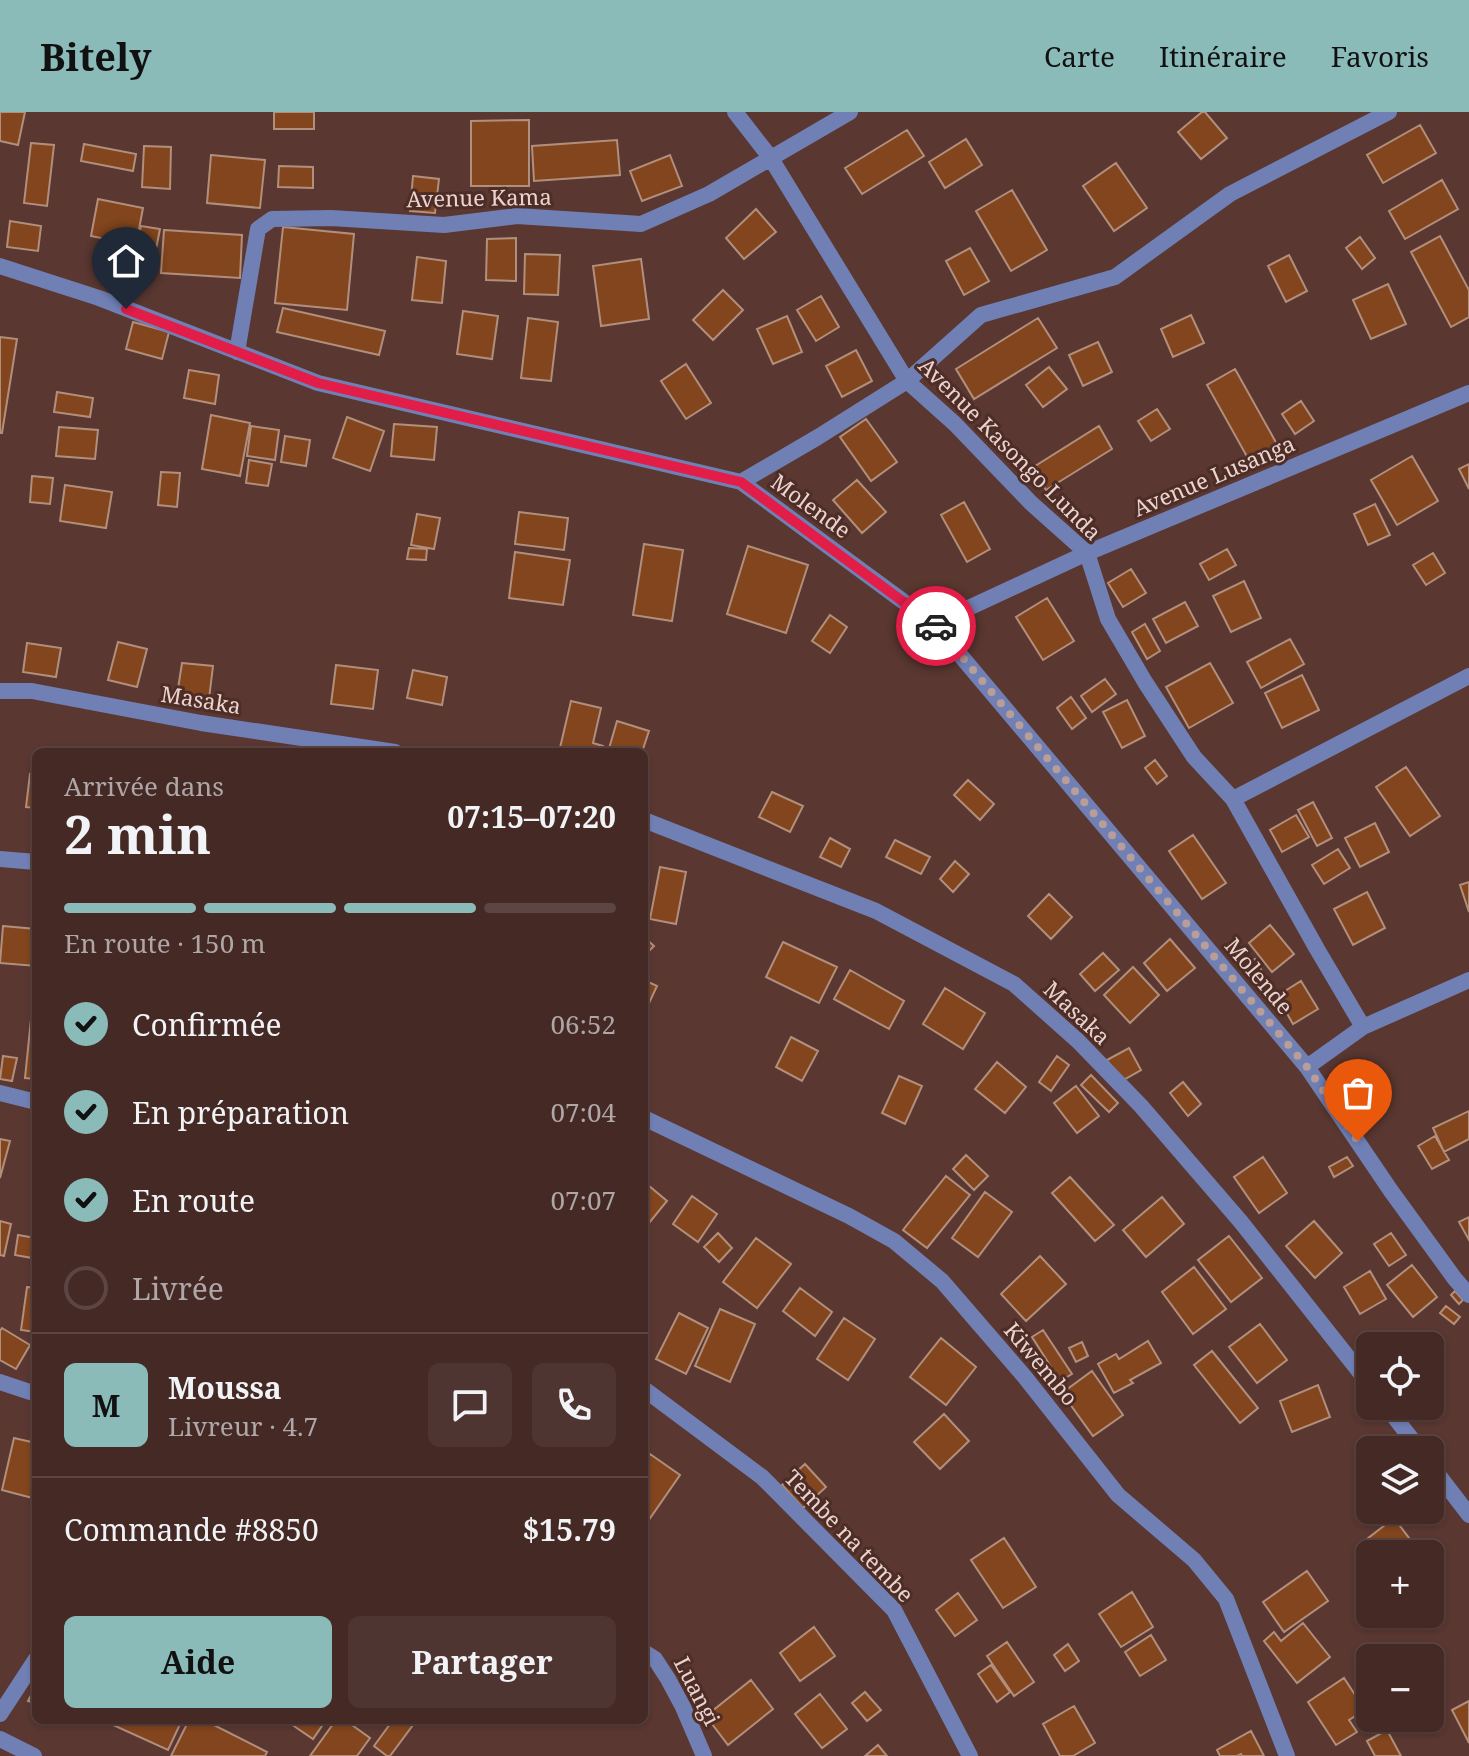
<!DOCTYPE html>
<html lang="fr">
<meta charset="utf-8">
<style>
:root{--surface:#442925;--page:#4e3532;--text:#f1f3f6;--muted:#afa6a7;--line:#5c4542;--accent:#8bbbb9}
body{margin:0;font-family:"Noto Serif",serif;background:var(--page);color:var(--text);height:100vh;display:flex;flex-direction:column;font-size:30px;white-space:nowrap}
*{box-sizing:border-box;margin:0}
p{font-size:26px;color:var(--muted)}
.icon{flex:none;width:44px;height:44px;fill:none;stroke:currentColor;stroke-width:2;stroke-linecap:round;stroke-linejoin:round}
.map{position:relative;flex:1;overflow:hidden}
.drawer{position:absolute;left:32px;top:636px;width:616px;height:976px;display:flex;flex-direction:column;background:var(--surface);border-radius:12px;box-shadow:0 2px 6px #0004,0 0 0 2px var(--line)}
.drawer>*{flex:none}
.controls{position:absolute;left:1356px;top:1220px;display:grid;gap:16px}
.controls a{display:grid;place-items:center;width:88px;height:88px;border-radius:12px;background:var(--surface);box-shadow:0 2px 6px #0004,0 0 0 2px var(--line);font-size:40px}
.pin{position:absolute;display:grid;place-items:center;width:68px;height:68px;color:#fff;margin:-82px -34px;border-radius:50% 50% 50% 0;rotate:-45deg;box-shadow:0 0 8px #0007}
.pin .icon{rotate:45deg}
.courier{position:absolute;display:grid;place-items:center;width:80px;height:80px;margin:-40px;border:6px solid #e11d48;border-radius:50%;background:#fff;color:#222;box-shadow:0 2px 10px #0007}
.headline em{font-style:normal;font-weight:700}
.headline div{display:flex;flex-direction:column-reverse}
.headline{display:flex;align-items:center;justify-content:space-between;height:136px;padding:0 32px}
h1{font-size:52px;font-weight:700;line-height:60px}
.bar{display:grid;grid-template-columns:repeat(4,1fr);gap:12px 8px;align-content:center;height:96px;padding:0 32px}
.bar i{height:10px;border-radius:6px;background:var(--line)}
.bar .on{background:var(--accent)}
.bar p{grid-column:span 4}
.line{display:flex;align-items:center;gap:20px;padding:0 32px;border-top:2px solid var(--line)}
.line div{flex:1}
.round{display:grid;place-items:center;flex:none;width:84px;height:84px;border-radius:12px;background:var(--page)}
ol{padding:0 32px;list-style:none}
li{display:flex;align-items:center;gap:24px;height:88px}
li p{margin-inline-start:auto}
li .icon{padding:8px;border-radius:50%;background:var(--accent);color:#111;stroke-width:4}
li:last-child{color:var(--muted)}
li i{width:44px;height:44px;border:4px solid var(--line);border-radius:50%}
.primary-button{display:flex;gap:16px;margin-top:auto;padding:16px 32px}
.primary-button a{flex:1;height:92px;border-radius:12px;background:var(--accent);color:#111;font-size:32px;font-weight:700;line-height:92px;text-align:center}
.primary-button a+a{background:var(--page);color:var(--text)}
header{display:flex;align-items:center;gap:48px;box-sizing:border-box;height:112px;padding:0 40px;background:var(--accent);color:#111}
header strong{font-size:38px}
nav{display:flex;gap:44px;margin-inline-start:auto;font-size:28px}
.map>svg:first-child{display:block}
.building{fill:#82451d;stroke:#b28f7c;stroke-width:2}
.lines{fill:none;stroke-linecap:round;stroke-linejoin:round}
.minor{stroke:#7080b5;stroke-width:16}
.done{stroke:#b89d98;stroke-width:8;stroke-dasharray:0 14.4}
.route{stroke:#e11d48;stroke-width:10}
.labels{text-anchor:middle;stroke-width:6;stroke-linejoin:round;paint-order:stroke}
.street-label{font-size:22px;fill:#ead4d0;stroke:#4e2d27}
</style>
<header>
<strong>Bitely</strong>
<nav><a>Carte</a><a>Itinéraire</a><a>Favoris</a></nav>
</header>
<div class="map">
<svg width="1469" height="1644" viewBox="0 0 1469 1644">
<rect width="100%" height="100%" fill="#5a3731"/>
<path class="building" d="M0 0H25L18 33 0 29Z
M274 0H314V17H274Z
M1202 0H1205L1227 26 1201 47 1178 20Z
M529 8V74H471V9Z
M1420 13 1436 41 1383 71 1367 43Z
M907 18 924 44 862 82 845 56Z
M966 27 982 53 945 76 929 50Z
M617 28 620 63 534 69 532 34Z
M31 31 54 33 47 94 24 91Z
M84 32 136 42 133 59 81 49Z
M144 34 171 35 170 77 142 75Z
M211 43 265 48 260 96 207 91Z
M670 43 682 74 642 89 630 59Z
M1116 51 1147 96 1114 119 1083 74Z
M279 54 313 55V76L278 75Z
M413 64 439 67 435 101 410 99Z
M1442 68 1458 97 1405 127 1389 99Z
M1012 78 1047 138 1011 159 976 99Z
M98 87 143 96 136 133 91 124Z
M756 97 776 120 744 147 726 126Z
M10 109 41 114 38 139 7 135Z
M141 114 160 117 154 147 135 143Z
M283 115 354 122 347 198 275 191Z
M164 118 242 123 240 166 161 161Z
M1440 124 1469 178V205L1451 215 1411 140Z
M1360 125 1375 146 1362 157 1346 136Z
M516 126V169L486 168 487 127Z
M970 136 989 169 964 183 946 149Z
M525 142 560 143 558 183 524 182Z
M1289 143 1307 179 1286 190 1268 154Z
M417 145 446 149 442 191 412 188Z
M641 147 649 207 601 214 593 154Z
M1388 172 1406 212 1371 227 1353 188Z
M723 178 743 198 713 228 693 208Z
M821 184 839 215 816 229 797 198Z
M283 196 385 219 379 243 277 220Z
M463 199 498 204 492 247 457 242Z
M1191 203 1204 231 1173 245 1161 217Z
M787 204 802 240 773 252 757 217Z
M528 206 558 210 551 269 521 266Z
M1038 206 1057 236 974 287 956 257Z
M133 210 169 220 162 247 126 237Z
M0 225 17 227 2 321H0Z
M1098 230 1112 260 1083 274 1069 243Z
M856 238 872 269 842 285 826 254Z
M686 252 711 291 686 307 661 269Z
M1049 255 1067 277 1043 295 1026 273Z
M1235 257 1278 334 1250 350 1207 273Z
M189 258 219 263 215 292 184 286Z
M57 280 93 286 90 305 54 300Z
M1301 289 1314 309 1295 322 1282 302Z
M1157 297 1170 317 1151 329 1138 309Z
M211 303 250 311 240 364 202 357Z
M347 305 384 319 370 359 333 346Z
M866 307 897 350 871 369 840 325Z
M394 312 437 315 434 348 391 344Z
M251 314 279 318 275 348 247 344Z
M1099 314 1112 337 1046 378 1032 356Z
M59 315 98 318 95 347 56 344Z
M285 324 310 328 306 354 281 350Z
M1412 344 1438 389 1397 413 1371 368Z
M249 348 272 352 268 374 246 371Z
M1469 352V377L1459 357Z
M161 360 180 361 177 395 158 393Z
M32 364 53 366 50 392 30 390Z
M857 368 886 400 862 421 833 388Z
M65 373 112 380 106 416 60 409Z
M964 390 990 437 967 450 941 403Z
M1375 392 1390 423 1368 433 1354 402Z
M519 400 568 406 564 438 515 432Z
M417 402 440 406 434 437 411 433Z
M644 432 683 438 672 509 633 503Z
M748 434 808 453 786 521 727 502Z
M409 436 427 437 426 448 407 447Z
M1227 437 1236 453 1209 468 1200 452Z
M515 440 570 448 563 493 509 486Z
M1433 441 1445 461 1426 473 1413 453Z
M1131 457 1146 481 1123 495 1108 471Z
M1244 469 1261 506 1231 520 1213 484Z
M1047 486 1074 529 1043 548 1016 505Z
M1185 490 1198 514 1166 531 1153 507Z
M830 503 847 515 830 541 812 529Z
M1145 512 1160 539 1147 547 1132 520Z
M1290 527 1304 552 1261 576 1247 550Z
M118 530 147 537 137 575 108 568Z
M27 531 61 536 56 565 23 560Z
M182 551 213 554 209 587 177 583Z
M1210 551 1233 591 1189 616 1166 575Z
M336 553 378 558 373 597 331 592Z
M413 558 447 565 442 593 407 586Z
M1302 563 1319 598 1282 616 1265 581Z
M1105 567 1116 582 1092 600 1081 584Z
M1071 585 1086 606 1072 617 1057 596Z
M1127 588 1145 624 1122 636 1103 600Z
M571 589 601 596 593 631 603 634 601 640H559Z
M617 609 649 619 642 640H608Z
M1155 648 1167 664 1157 672 1145 656Z
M1406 655 1440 704 1410 724 1376 675Z
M30 662 36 663V696L26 695Z
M968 668 994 692 980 708 954 683Z
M772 680 803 694 790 720 759 705Z
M1313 690 1332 726 1317 734 1298 698Z
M1296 703 1309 725 1282 740 1270 718Z
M1375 711 1389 740 1360 755 1345 726Z
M1193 723 1226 771 1202 787 1169 739Z
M830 726 850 737 841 755 820 745Z
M895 728 930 745 921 762 886 745Z
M1338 737 1350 756 1324 772 1312 753Z
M955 749 969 762 953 780 940 767Z
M660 755 686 760 676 812 650 807Z
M1469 770V800L1460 773Z
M1367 780 1385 816 1353 833 1334 797Z
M1049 782 1072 805 1051 827 1028 804Z
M1270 813 1294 842 1272 860 1249 831Z
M3 814 36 817V854L0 851Z
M644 825 654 834 644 844Z
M1170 827 1195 856 1167 879 1144 851Z
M783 830 837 855 819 891 766 865Z
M1103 841 1119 858 1095 879 1080 862Z
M1255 847 1263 861 1254 866 1246 853Z
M1133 855 1159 883 1130 911 1104 883Z
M850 858 904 889 889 917 834 887Z
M644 868 657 874 644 902Z
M1301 869 1318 897 1293 912 1277 884Z
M945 876 985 901 963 937 923 912Z
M31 907H36V967L25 966Z
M791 925 818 939 802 969 776 955Z
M1129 936 1141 958 1120 970 1107 948Z
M3 944 17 946 12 969 0 967Z
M1057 944 1069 953 1051 979 1039 970Z
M997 950 1026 975 1005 1001 975 977Z
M1091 963 1118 991 1109 1000 1081 973Z
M899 964 922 974 905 1012 882 1001Z
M1183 970 1201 992 1188 1004 1170 981Z
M1076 974 1099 1004 1077 1021 1054 991Z
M1469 999V1027L1444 1040 1433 1016Z
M1435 1024 1449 1048 1432 1057 1418 1034Z
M0 1027 10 1029 0 1066Z
M966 1043 988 1064 974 1078 953 1057Z
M1263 1045 1287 1081 1259 1101 1234 1065Z
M1347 1045 1353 1054 1334 1065 1329 1055Z
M946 1064 970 1083 927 1136 903 1118Z
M1070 1065 1114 1113 1095 1129 1052 1081Z
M648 1073 667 1089 645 1116 644 1077Z
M985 1080 1012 1100 978 1145 952 1126Z
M692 1084 717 1102 698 1130 673 1112Z
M1162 1085 1184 1112 1146 1145 1123 1118Z
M1469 1105V1128L1459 1110Z
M0 1109 11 1112 4 1144 0 1143Z
M1314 1109 1342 1141 1315 1166 1286 1134Z
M718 1121 732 1136 719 1150 704 1135Z
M1391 1121 1406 1143 1389 1154 1374 1132Z
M18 1123 36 1126 32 1146 15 1143Z
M1229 1124 1262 1166 1231 1190 1198 1148Z
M756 1126 791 1152 757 1196 723 1170Z
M1040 1144 1066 1172 1026 1209 1001 1182Z
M1412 1153 1437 1185 1413 1205 1387 1173Z
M1194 1155 1226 1197 1193 1222 1162 1180Z
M1370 1159 1386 1187 1360 1202 1344 1175Z
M27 1175 36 1176V1220L21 1218Z
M800 1176 832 1200 815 1224 783 1199Z
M1455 1179 1463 1188 1459 1192 1451 1183Z
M1446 1194 1460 1205 1454 1212 1440 1201Z
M720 1197 755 1212 730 1270 695 1254Z
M679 1201 708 1216 686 1262 656 1247Z
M844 1206 875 1227 848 1268 817 1247Z
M1260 1212 1287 1248 1257 1271 1229 1235Z
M2 1216 30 1233 16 1257 0 1248V1219Z
M1043 1218 1072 1262 1060 1269 1032 1225Z
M941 1226 976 1255 946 1293 910 1265Z
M1148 1229 1161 1251 1130 1268 1133 1271 1114 1281 1098 1252 1116 1242 1119 1247Z
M1082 1230 1088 1244 1076 1250 1069 1236Z
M1212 1239 1258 1296 1240 1311 1194 1253Z
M1092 1259 1123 1303 1093 1324 1062 1281Z
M1318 1273 1330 1305 1292 1320 1280 1289Z
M944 1302 969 1329 940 1357 914 1330Z
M14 1326 36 1331V1387L2 1378Z
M650 1342 680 1363 644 1415V1351Z
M805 1352 826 1375 803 1396 782 1373Z
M1394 1406 1421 1442H1378L1367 1427Z
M1004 1426 1036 1475 1003 1496 971 1448Z
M1307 1459 1328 1489 1284 1520 1263 1490Z
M1430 1463 1442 1479 1430 1488Z
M1132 1480 1153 1515 1121 1535 1099 1502Z
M958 1481 977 1508 955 1524 936 1498Z
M1303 1511 1330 1545 1297 1571 1264 1529 1274 1520 1281 1529Z
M814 1515 835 1544 800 1569 780 1541Z
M1151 1523 1166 1548 1140 1564 1125 1540Z
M1007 1530 1034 1570 1014 1584 987 1544Z
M1068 1532 1079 1549 1065 1559 1054 1543Z
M991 1553 1010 1580 997 1590 978 1562Z
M1344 1566 1365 1598 1349 1608 1357 1620 1336 1633 1308 1590Z
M751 1568 773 1597 728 1633 706 1604Z
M36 1574V1592L28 1589Z
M865 1580 881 1598 867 1609 852 1591Z
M820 1582 847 1617 822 1636 795 1602Z
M1469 1589V1631L1452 1598Z
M1074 1594 1095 1631 1073 1644H1060L1043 1612Z
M115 1608H182L168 1638 113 1613Z
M189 1608H204L267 1640 265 1644H171Z
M294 1608H326L313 1627 291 1612Z
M336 1608H345L370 1626 357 1644H310Z
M393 1608 416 1609 390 1644H387L374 1634Z
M1387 1618 1401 1644H1375L1367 1629Z
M1251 1619 1264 1644H1242L1241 1642 1237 1644H1220L1217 1638Z
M878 1633 887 1644H865Z"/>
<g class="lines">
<path class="minor" d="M735 0 770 45 907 269 955 312 1031 391 1087 441 1108 507 1145 570 1194 645 1233 687 1317 837 1363 915
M0 154 99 186 318 271 741 370 934 512 1307 955 1391 1079 1455 1167 1469 1183
M237 240 258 117 272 107 331 106 444 113 517 104 641 112 709 82 850 0
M741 370 818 325 907 269 981 203 1115 165 1230 82 1389 0
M934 512 1087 441 1469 281
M0 579H32L201 611 395 640
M1233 687 1469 564
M644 708 876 799 1014 872 1078 929 1141 994 1241 1110 1370 1273
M0 747 36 750
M1307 955 1363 915 1469 868
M0 981 36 990
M644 1006 849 1104 894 1129 942 1169 1024 1264 1118 1383 1194 1448 1226 1487 1287 1644
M0 1270 36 1282
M644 1277 762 1365 894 1498 970 1644
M1386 1294 1420 1338
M1430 1352 1469 1403
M644 1540 655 1547 668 1567 683 1595 704 1644
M0 1602 36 1547
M0 1627 34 1644"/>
</g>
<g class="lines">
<path class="done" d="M936 514 1307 955 1358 1029"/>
<path class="route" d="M126 197 318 271 741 370 936 514"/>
</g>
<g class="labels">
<g class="street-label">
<text transform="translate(479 86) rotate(-1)" y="8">Avenue Kama</text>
<text transform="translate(1010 337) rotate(45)" y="8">Avenue Kasongo Lunda</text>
<text transform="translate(1214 364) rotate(-23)" y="8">Avenue Lusanga</text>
<text transform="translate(811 394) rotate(36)" y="8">Molende</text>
<text transform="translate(201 588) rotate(9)" y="8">Masaka</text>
<text transform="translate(1259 864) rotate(50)" y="8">Molende</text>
<text transform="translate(1077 901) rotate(43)" y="8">Masaka</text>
<text transform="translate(1041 1252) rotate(50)" y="8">Kiwembo</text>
<text transform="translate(849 1424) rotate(46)" y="8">Tembe na tembe</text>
<text transform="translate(697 1579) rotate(63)" y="8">Luangi</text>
</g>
</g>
</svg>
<div class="controls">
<a><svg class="icon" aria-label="locate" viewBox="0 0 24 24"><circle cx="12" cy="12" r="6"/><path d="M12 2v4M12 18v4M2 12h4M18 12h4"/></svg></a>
<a><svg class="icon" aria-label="layers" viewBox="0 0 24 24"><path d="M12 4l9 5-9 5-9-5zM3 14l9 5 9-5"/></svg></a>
<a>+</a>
<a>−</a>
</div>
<div class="pin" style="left:1358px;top:1029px;background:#ea580c"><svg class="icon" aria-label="bag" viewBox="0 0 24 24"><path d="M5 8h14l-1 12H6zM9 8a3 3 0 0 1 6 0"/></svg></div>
<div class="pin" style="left:126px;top:197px;background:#1f2937"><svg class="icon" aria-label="home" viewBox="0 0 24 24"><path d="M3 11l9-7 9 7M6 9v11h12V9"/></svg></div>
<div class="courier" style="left:936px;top:514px"><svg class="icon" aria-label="car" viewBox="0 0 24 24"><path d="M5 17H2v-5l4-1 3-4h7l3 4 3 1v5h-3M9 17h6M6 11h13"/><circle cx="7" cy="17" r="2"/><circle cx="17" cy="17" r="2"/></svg></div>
<section class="drawer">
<div class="headline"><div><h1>2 min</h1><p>Arrivée dans</p></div><em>07:15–07:20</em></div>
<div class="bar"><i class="on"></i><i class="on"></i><i class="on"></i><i></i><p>En route · 150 m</p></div>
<ol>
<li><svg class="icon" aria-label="check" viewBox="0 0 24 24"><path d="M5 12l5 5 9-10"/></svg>Confirmée<p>06:52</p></li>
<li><svg class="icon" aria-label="check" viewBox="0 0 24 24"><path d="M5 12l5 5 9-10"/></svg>En préparation<p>07:04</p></li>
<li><svg class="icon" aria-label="check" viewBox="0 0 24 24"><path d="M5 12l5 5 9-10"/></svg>En route<p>07:07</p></li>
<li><i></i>Livrée</li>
</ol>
<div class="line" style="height:144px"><b class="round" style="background:var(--accent);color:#111">M</b><div><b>Moussa</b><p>Livreur · 4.7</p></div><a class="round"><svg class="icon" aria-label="chat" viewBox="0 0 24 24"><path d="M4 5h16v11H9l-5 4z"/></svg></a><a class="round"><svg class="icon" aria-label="phone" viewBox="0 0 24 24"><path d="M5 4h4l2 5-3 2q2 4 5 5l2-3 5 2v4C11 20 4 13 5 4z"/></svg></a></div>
<div class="line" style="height:104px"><div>Commande #8850</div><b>$15.79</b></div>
<div class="primary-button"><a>Aide</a><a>Partager</a></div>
</section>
</div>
